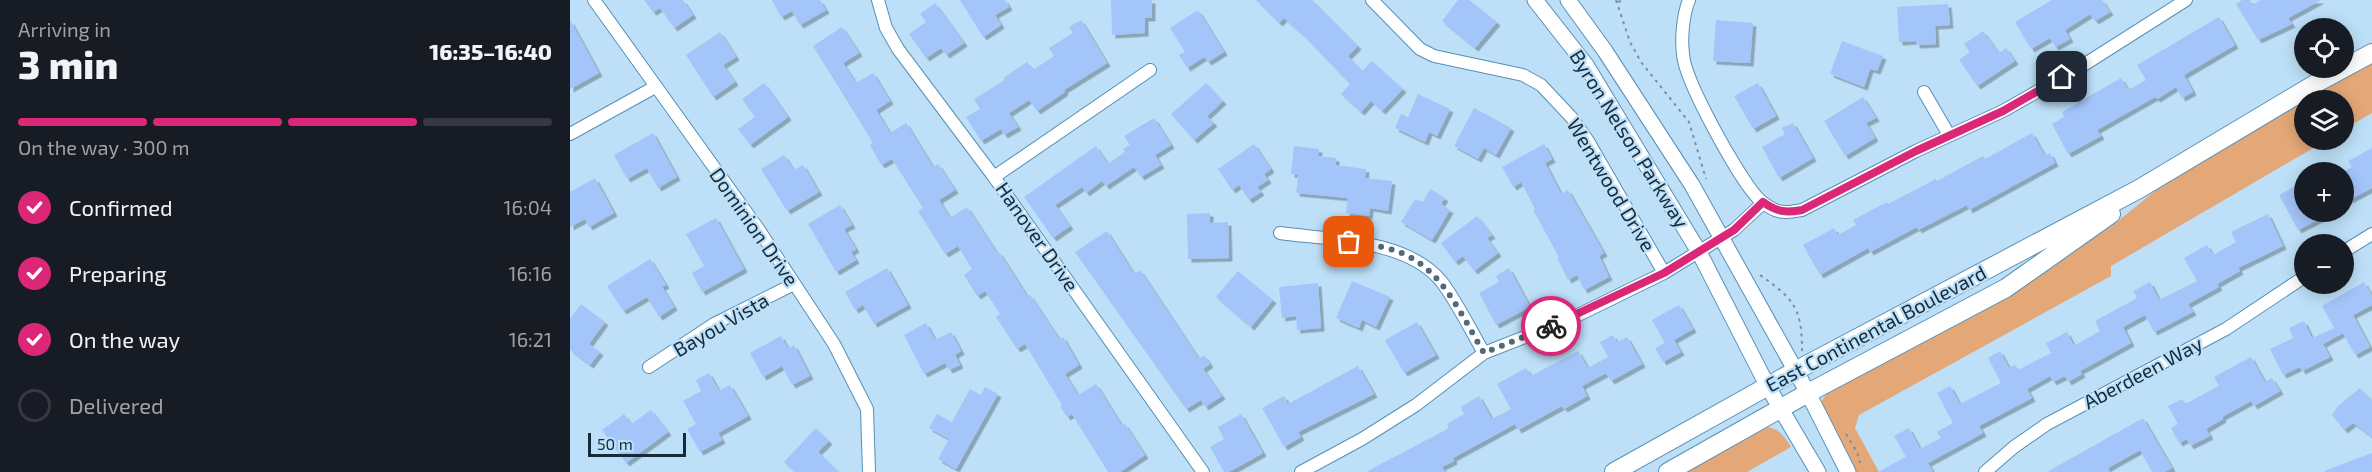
<!DOCTYPE html>
<meta charset="utf-8">
<style>
:root{--surface:#171b24;--page:#242831;--text:#f1f3f6;--muted:#9ea1a6;--line:#363941;--accent:#db2777}
body{margin:0;font-family:"Exo 2",sans-serif;background:var(--page);color:var(--text);height:100vh;display:flex;flex-direction:column;font-size:22px;white-space:nowrap}
*{box-sizing:border-box;margin:0}
p{font-size:20px;color:var(--muted)}
.icon{flex:none;width:33px;height:33px;fill:none;stroke:currentColor;stroke-width:2;stroke-linecap:round;stroke-linejoin:round}
.map{position:relative;flex:1;overflow:hidden}
.panel{display:flex;flex-direction:column;background:var(--surface);width:570px}
.panel>*{flex:none}
.tools{position:absolute;left:1724px;top:18px;display:grid;gap:12px}
.tools a{display:grid;place-items:center;width:60px;height:60px;border-radius:50%;background:var(--surface);box-shadow:0 3px 15px #0003;font-size:30px}
.scale{position:absolute;left:18px;bottom:15px;width:98px;box-sizing:border-box;padding-left:6px;border:3px solid #142b3b;border-top:0;font-size:16px;line-height:21px;white-space:nowrap;color:#142b3b;-webkit-text-stroke:4px #bde0f8;paint-order:stroke}
.pin{position:absolute;display:grid;place-items:center;width:51px;height:51px;color:#fff;margin:-26px;border-radius:12px;box-shadow:0 3px 9px #0006}
.courier{position:absolute;display:grid;place-items:center;width:60px;height:60px;margin:-30px;border:4px solid #db2777;border-radius:50%;background:#fff;color:#222;box-shadow:0 2px 8px #0007}
.overview em{font-style:normal;font-weight:800}
.overview div{display:flex;flex-direction:column-reverse}
.overview{display:flex;align-items:center;justify-content:space-between;height:102px;padding:0 18px}
h1{font-size:39px;font-weight:800;line-height:45px}
.bar{display:grid;grid-template-columns:repeat(4,1fr);gap:9px 6px;align-content:center;height:72px;padding:0 18px}
.bar i{height:8px;border-radius:4px;background:var(--line)}
.bar .on{background:var(--accent)}
.bar p{grid-column:span 4}
ol{padding:0 18px;list-style:none}
li{display:flex;align-items:center;gap:18px;height:66px}
li p{margin-inline-start:auto}
li .icon{padding:6px;border-radius:50%;background:var(--accent);color:#fff;stroke-width:4}
li:last-child{color:var(--muted)}
li i{width:33px;height:33px;border:3px solid var(--line);border-radius:50%}
main{display:flex;flex:1;min-height:0}
.map>svg:first-child{display:block}
.green{fill:#e4a878}
.building{fill:#a4c5fa;filter:url(#shadow)}
.lines{fill:none;stroke-linecap:round;stroke-linejoin:round}
.minor-casing{stroke:#578fb5;stroke-width:14}
.tertiary-casing{stroke:#578fb5;stroke-width:17}
.secondary-casing{stroke:#578fb5;stroke-width:20}
.path{stroke:#7391a5;stroke-width:2;stroke-dasharray:3 4.5;stroke-linecap:butt}
.minor{stroke:#fff;stroke-width:12}
.tertiary{stroke:#fff;stroke-width:15}
.secondary{stroke:#fff;stroke-width:18}
.done{stroke:#4f6a7d;stroke-width:6;stroke-dasharray:0 10.8}
.route{stroke:#db2777;stroke-width:8}
.labels{text-anchor:middle;stroke-width:4.5;stroke-linejoin:round;paint-order:stroke}
.street-label{font-size:20px;fill:#142b3b;stroke:#bde0f8}
</style>
<main>
<section class="panel">
<div class="overview"><div><h1>3 min</h1><p>Arriving in</p></div><em>16:35–16:40</em></div>
<div class="bar"><i class="on"></i><i class="on"></i><i class="on"></i><i></i><p>On the way · 300 m</p></div>
<ol>
<li><svg class="icon" aria-label="check" viewBox="0 0 24 24"><path d="M5 12l5 5 9-10"/></svg>Confirmed<p>16:04</p></li>
<li><svg class="icon" aria-label="check" viewBox="0 0 24 24"><path d="M5 12l5 5 9-10"/></svg>Preparing<p>16:16</p></li>
<li><svg class="icon" aria-label="check" viewBox="0 0 24 24"><path d="M5 12l5 5 9-10"/></svg>On the way<p>16:21</p></li>
<li><i></i>Delivered</li>
</ol>
</section>
<div class="map">
<svg width="1802" height="472" viewBox="0 0 1802 472">
<defs>
<filter id="shadow"><feDropShadow dx="3.5" dy="3.5" stdDeviation="0" flood-color="#0004"/></filter>
</defs>
<rect width="100%" height="100%" fill="#bde0f8"/>
<path class="green" d="M1802 62V113L1773 130V100H1734V140H1757L1541 266V276L1289 415 1285 428 1309 472H1282L1248 406 1257 393 1421 305 1542 226 1608 172 1689 124Z
M1193 427C1208 427 1213 434 1221 447L1177 472H1110Z"/>
<path class="building" d="M74 0H113L123 15 104 28 90 8 83 12Z
M202 0H250L256 10 230 25 222 11 211 17Z
M390 0H435L439 7 425 15 431 25 413 37Z
M541 0H582V18H575V33L542 35Z
M686 0H742L788 46 778 56 792 71 802 61 833 89 812 111 801 101 791 112 771 94 780 84 734 36 714 18 709 23Z
M888 0H899L927 22 905 48 872 21Z
M1482 0H1532L1540 12 1525 21 1520 14 1495 30 1500 39 1485 47 1480 38 1461 49 1445 22Z
M1672 0H1680L1682 5 1691 0H1751L1718 18 1722 24 1688 40 1666 4Z
M365 3 394 43 376 55 371 48 356 58 339 34 356 22 350 14Z
M1378 4 1380 25 1365 26 1366 44 1346 45V41L1329 42 1327 7Z
M628 10 654 52 638 62 634 57 617 68 609 55 615 52 600 28Z
M1649 17 1665 45 1614 75 1623 92 1612 98 1606 87 1587 99 1585 97 1527 130 1531 136 1498 154 1482 124 1494 117 1492 112 1551 78 1558 90 1576 80 1567 65Z
M0 20 29 73 0 89Z
M511 20 537 63 494 90 495 92 467 111 459 100 439 113 448 127 434 135 431 129 411 141 396 117 410 109 404 99 435 80 433 78 457 62 463 70 484 56 479 48 503 33 499 27Z
M1146 20 1183 23 1180 63 1143 61Z
M272 27 289 53 273 63 286 83 303 73 320 101 306 110 320 133 336 123 363 167 368 164 385 190 369 200 380 218 397 207 427 253 429 252 457 296 460 295 489 339 493 337 509 365 495 374 508 395 526 384 552 426 555 424 575 455 550 472H538L502 414 497 417 490 406 492 405 455 344 447 349 426 317 430 314 415 291 407 296 394 275 402 269 388 246 375 254 348 211 353 208 322 159 311 165 300 145 303 143 243 46Z
M1413 31 1429 53 1436 48 1445 61 1407 86 1389 60 1400 52 1394 44Z
M150 32 166 57 153 65 165 82 143 97 116 55Z
M1272 41 1313 56 1307 71 1300 69 1294 87 1260 74Z
M194 83 218 117 180 145 168 129 185 117 172 99Z
M636 83 653 101 637 116 644 123 624 140 601 114Z
M1188 83 1206 116 1183 129 1164 96Z
M848 94 880 109 867 136 859 132 855 142 825 128 831 114 838 117Z
M1293 97 1306 118 1296 123 1305 138 1275 156 1254 121Z
M904 108 941 128 926 155 914 148 908 159 884 146Z
M584 118 601 145 585 155 591 165 571 177 564 167 536 186 532 181 516 193 512 187 485 205 500 226 483 238 454 197 526 146 538 164 555 152 553 149 560 145 554 136Z
M1223 123 1243 158 1209 178 1192 147 1215 134 1212 128Z
M83 133 107 177 88 188 77 168 57 179 44 155Z
M1462 133 1475 156 1480 153 1485 163 1399 210 1397 205 1348 230 1347 227 1300 252 1298 248 1250 275 1233 245 1264 228 1268 235 1286 225 1283 220 1317 202 1318 204 1366 179 1367 181 1413 156 1415 159Z
M684 144 701 169 694 174 698 180 687 187 691 192 679 200 669 185 662 190 648 169Z
M974 144 982 159 975 163 991 194 998 190 1034 253 1029 256 1039 277 1014 290 1007 275 998 280 987 258 989 257 963 210 965 209 951 182 943 187 932 167Z
M724 146 749 149 748 156 766 158V165L796 169 795 178 822 181 818 211 800 208 799 216 776 213 778 198 726 193 728 175 721 174Z
M1802 148V188L1779 200 1773 189V172L1782 167 1778 161Z
M214 155 224 170 233 165 249 192 217 211 191 169Z
M25 178 44 213 19 227 15 219 0 227V192Z
M1734 181V212H1763L1728 230 1709 195Z
M860 189 875 198 871 204 880 210 862 240 831 222 845 199 853 202Z
M270 205 282 225 274 229 286 249 281 252 286 260 266 272 238 224Z
M640 213V223L658 222 659 258 618 259 617 214Z
M1698 214 1713 246 1668 268 1670 271 1647 284 1649 287 1618 304 1623 312 1584 332 1575 315 1553 327 1561 343 1510 371 1512 374 1498 382 1495 376 1483 382 1480 376 1457 389 1462 398 1409 426 1413 433 1358 463 1363 472H1308L1336 457 1324 436 1339 428 1350 449 1371 438 1367 432 1383 423 1367 393 1380 386 1390 404 1431 383 1418 358 1430 351 1439 368 1445 365 1448 370 1481 353 1476 343 1497 332 1504 346 1530 331 1525 321 1567 298 1563 291 1580 282 1589 300 1627 281 1614 258 1637 245 1643 255 1666 242 1661 232Z
M907 216 922 235 917 238 928 253 904 271 893 256 885 262 871 243Z
M146 218 174 269 132 292 122 273 134 266 116 234Z
M537 231 564 274 570 270 629 359 634 355 640 364 633 369 652 396 635 407 631 400 616 409 505 252Z
M80 259 96 285 92 287 104 307 89 317 77 297 53 311 37 286Z
M317 268 338 305 304 324 293 305 285 310 275 292Z
M939 268 960 307 926 325 909 293 929 282 926 276Z
M668 271 703 300 681 327 646 297Z
M782 281 820 297 806 327 792 320 789 328 766 318Z
M1794 282 1802 296V305L1783 315 1800 347 1785 355 1773 333 1753 344 1760 357 1732 371 1730 367 1713 375 1700 349 1723 338 1719 328 1734 321 1742 338 1764 328 1752 306Z
M748 283 751 328 727 330 726 316 712 318 709 287Z
M11 304 35 322 19 344 30 352 20 365 0 350V319Z
M1109 305 1123 329 1104 340 1111 352 1093 362 1085 348 1095 343 1082 320Z
M847 322 866 355 834 373 815 340Z
M356 323 365 340 381 332 391 351 385 355 390 365 379 370 375 363 354 374 334 335Z
M1043 335 1047 342 1057 337 1072 364 1041 381 1036 373 1012 386 1017 396 994 409 992 406 948 430 945 424 883 458 884 461 872 467 875 472H796L879 428 877 424 894 414 891 407 909 396 922 419 941 409 927 384 956 368 961 376 1008 351 1018 368 1038 357 1030 342Z
M211 336 218 349 224 345 240 376 222 385 212 366 193 377 180 353Z
M1681 357 1695 382 1702 378 1710 391 1684 406 1681 401 1652 417 1653 419 1636 429 1640 436 1620 446 1617 439 1609 443 1601 428 1608 424 1598 406 1612 399 1615 404 1649 386 1644 377Z
M788 366 804 394 728 432 731 437 714 447 692 408 714 396 718 404Z
M139 373 149 391 160 385 178 416 148 433 152 440 130 452 117 429 126 424 113 401 131 391 126 380Z
M415 387 428 394 386 469 368 459 379 439 359 428 367 414 382 422 400 389 411 395Z
M1790 388 1802 400V437L1783 423 1774 430 1762 415 1768 406Z
M81 410 98 432 56 463 32 430 54 414 61 424Z
M671 414 693 453 659 472H654L640 447 654 439 648 427Z
M1573 418 1602 468 1595 472H1582L1570 450 1538 468 1540 472H1477Z
M246 428 259 441 248 452 269 472H225L214 462Z
M1802 453V472H1755L1754 471Z"/>
<g class="lines">
<defs>
<path id="minor" d="M24 0 189 230 264 344 297 409 299 472
M308 0 316 28 328 49 424 177 633 472
M802 0 850 49 864 56 953 75 971 85 1002 118 1018 141 1094 273
M1119 0C1113 15 1111 38 1113 54 1114 80 1168 176 1186 196 1190 201 1196 205 1201 208 1211 214 1221 212 1232 210L1346 151 1433 111 1512 66 1616 0
M1354 92 1379 135
M0 134 85 87
M424 177 580 70
M710 233C760 240 836 239 871 281 886 300 901 331 914 353
M1773 252 1802 234
M79 367 144 324 224 284
M731 472 792 439 846 405 914 353 998 320 1094 273 1164 230 1193 203
M1415 472 1444 447 1477 424 1656 329 1734 277"/>
<path id="tertiary" d="M965 0 1016 65 1129 252 1198 387 1248 472
M998 0 1035 51 1122 185 1238 393 1278 472"/>
<path id="secondary" d="M1044 472 1225 371 1569 189 1750 81 1802 53
M1098 472 1238 393 1436 288 1541 214"/>
</defs>
<use href="#minor" class="minor-casing"/>
<use href="#tertiary" class="tertiary-casing"/>
<use href="#secondary" class="secondary-casing"/>
<path class="path" d="M1046 0 1060 42 1071 62 1119 122 1136 179
M1048 2 1054 0
M1190 275C1224 299 1232 308 1232 351
M1276 434 1287 452 1290 463"/>
<use href="#minor" class="minor"/>
<use href="#tertiary" class="tertiary"/>
<use href="#secondary" class="secondary"/>
</g>
<g class="lines">
<path class="done" d="M779 242C795 244 814 246 829 252 873 269 891 315 914 353L981 326"/>
<path class="route" d="M981 326 1094 273 1164 230 1193 202C1207 212 1216 213 1232 210L1346 151 1433 111 1492 77"/>
</g>
<g class="labels">
<g class="street-label">
<text transform="translate(1059 139) rotate(58)" y="7">Byron Nelson Parkway</text>
<text transform="translate(1041 185) rotate(59)" y="7">Wentwood Drive</text>
<text transform="translate(184 227) rotate(55)" y="7">Dominion Drive</text>
<text transform="translate(467 237) rotate(55)" y="7">Hanover Drive</text>
<text transform="translate(151 325) rotate(-30)" y="7">Bayou Vista</text>
<text transform="translate(1306 329) rotate(-28)" y="7">East Continental Boulevard</text>
<text transform="translate(1573 373) rotate(-28)" y="7">Aberdeen Way</text>
</g>
</g>
</svg>
<div class="tools">
<a><svg class="icon" aria-label="locate" viewBox="0 0 24 24"><circle cx="12" cy="12" r="6"/><path d="M12 2v4M12 18v4M2 12h4M18 12h4"/></svg></a>
<a><svg class="icon" aria-label="layers" viewBox="0 0 24 24"><path d="M12 4l9 5-9 5-9-5zM3 14l9 5 9-5"/></svg></a>
<a>+</a>
<a>−</a>
</div>
<div class="scale">50 m</div>
<div class="pin" style="left:779px;top:242px;background:#ea580c"><svg class="icon" aria-label="bag" viewBox="0 0 24 24"><path d="M5 8h14l-1 12H6zM9 8a3 3 0 0 1 6 0"/></svg></div>
<div class="pin" style="left:1492px;top:77px;background:#1f2937"><svg class="icon" aria-label="home" viewBox="0 0 24 24"><path d="M3 11l9-7 9 7M6 9v11h12V9"/></svg></div>
<div class="courier" style="left:981px;top:326px"><svg class="icon" aria-label="bike" viewBox="0 0 24 24"><circle cx="6" cy="16" r="4"/><circle cx="18" cy="16" r="4"/><path d="M6 16l4-8h5l3 8M10 8l3 8H6M13 5h3"/></svg></div>
</div>
</main>
